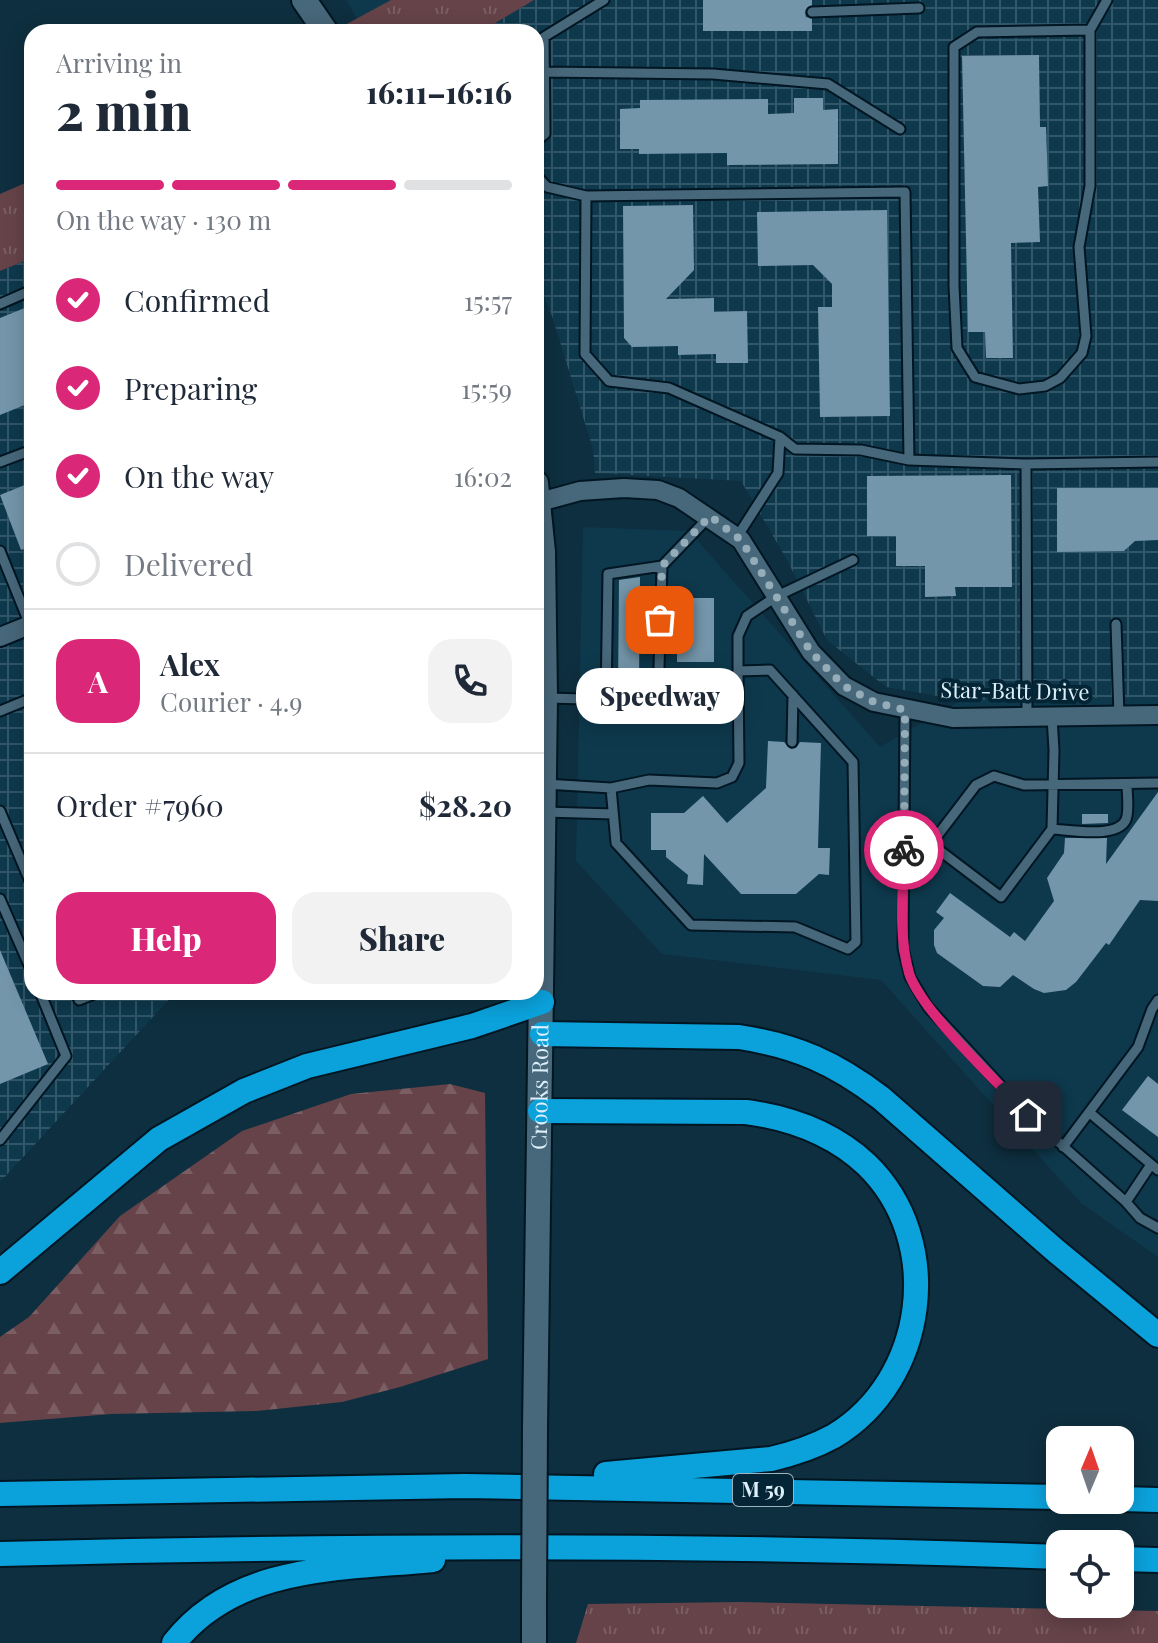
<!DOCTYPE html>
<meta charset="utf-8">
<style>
:root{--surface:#fff;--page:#f2f2f3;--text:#1f2937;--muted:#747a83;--line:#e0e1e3;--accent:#db2777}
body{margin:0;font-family:"Playfair Display",serif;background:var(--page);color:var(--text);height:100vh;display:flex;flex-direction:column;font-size:30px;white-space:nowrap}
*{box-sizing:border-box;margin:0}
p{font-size:26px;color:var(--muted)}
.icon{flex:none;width:44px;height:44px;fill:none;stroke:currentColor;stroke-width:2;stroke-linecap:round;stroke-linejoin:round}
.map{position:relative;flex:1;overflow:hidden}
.details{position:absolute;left:24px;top:24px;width:520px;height:976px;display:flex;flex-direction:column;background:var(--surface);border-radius:24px;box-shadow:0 4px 20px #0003}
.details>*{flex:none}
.needle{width:52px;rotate:2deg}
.tools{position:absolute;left:1046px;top:1426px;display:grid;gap:16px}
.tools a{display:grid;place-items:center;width:88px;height:88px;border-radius:16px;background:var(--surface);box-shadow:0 4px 20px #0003;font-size:40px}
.pin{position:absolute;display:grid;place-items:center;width:68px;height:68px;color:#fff;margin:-34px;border-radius:16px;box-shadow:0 4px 12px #0006}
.courier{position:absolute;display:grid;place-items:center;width:80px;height:80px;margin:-40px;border:6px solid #db2777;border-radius:50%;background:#fff;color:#222;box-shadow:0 2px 10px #0007}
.bubble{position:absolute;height:56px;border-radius:24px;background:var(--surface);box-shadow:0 4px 20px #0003;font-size:26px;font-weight:800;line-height:56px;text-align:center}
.head em{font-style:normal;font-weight:800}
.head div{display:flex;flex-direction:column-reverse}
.head{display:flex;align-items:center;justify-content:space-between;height:136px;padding:0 32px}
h1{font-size:52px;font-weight:800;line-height:60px}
.bar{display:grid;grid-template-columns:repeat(4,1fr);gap:12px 8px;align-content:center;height:96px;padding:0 32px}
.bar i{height:10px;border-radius:6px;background:var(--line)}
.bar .on{background:var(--accent)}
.bar p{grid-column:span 4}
.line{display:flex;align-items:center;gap:20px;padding:0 32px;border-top:2px solid var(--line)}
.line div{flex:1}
.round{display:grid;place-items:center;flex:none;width:84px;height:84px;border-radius:24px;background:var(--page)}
ol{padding:0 32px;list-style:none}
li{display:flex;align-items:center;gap:24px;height:88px}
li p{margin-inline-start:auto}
li .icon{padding:8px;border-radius:50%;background:var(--accent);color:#fff;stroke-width:4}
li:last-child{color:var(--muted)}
li i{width:44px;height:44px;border:4px solid var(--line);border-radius:50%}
.cta{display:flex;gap:16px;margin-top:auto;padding:16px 32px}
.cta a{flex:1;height:92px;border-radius:24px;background:var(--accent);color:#fff;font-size:32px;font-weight:800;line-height:92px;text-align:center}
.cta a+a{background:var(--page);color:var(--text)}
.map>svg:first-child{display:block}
.built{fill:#0e394d}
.industrial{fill:url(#industrial-grid)}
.grass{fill:url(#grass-tufts)}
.forest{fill:url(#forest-firs)}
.building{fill:#7496aa}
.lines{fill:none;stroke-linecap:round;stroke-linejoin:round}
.lane-casing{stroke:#011622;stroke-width:13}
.street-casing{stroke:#011622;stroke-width:22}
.secondary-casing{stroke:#011622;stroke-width:28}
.highway-casing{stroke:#011622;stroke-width:28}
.lane{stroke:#47677a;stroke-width:9}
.street{stroke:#47677a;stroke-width:18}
.secondary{stroke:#47677a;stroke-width:24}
.highway{stroke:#0ba2dc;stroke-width:24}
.secondary-bridge-casing{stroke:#011622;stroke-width:28;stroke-linecap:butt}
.secondary-bridge{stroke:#47677a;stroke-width:24}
.done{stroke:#95acb9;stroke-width:8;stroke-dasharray:0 14.4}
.route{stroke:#db2777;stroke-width:10}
.labels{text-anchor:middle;stroke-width:8;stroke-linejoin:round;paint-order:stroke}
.shield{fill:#032535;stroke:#9cb2bf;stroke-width:2}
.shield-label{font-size:20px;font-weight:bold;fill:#ddeffa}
.street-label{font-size:22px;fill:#ddeffa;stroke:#032535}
</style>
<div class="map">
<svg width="1158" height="1643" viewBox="0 0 1158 1643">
<defs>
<pattern id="industrial-grid" width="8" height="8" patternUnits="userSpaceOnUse" patternTransform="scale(2)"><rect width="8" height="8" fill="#0e394d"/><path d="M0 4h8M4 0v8" fill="none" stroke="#315668"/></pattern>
<pattern id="grass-tufts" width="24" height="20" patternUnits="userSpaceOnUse" patternTransform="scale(2)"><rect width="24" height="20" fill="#654349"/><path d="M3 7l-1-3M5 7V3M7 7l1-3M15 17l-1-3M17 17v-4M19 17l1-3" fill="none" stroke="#7b5e64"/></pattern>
<pattern id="forest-firs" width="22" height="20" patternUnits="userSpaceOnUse" patternTransform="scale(2)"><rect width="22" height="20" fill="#654349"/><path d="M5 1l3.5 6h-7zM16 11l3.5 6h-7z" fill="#7b5e64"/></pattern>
</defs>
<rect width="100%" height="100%" fill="#0e2f3f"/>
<path class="built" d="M346 0H392L358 20Z
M583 527 689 531 880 747 961 700 1158 697V1257L1081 1203 881 980 662 954 576 861Z"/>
<path class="industrial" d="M534 0H1158V697L961 700 886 687 827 640 787 560 741 481 595 473 593 449 552 316 536 276V32H479Z
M32 258V992H176L0 1182V271Z"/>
<path class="grass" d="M391 0H534L480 32H332Z
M32 180V258L0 271V194Z
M741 1602 1158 1611V1643H576L588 1604Z"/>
<path class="forest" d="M450 1084 485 1093 488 1359 400 1387 342 1402 257 1411 111 1414 0 1423V1337L29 1317 120 1216 242 1131 351 1094Z"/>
<path class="building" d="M703 0H812V5L805 12 806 17 812 19V31H703Z
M1039 55 1040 127H1046L1048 186 1038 187 1040 242 1011 243 1013 358H986L985 332H968L962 56Z
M794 98H823V110L838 109V164L727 165V153L639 154V149H620V109L640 108V100L768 99V114L794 113Z
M693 205 694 270 666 299 714 298V312L747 311 748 363H716V354L678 355V346L632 347 624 338 623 206Z
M887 210 890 416 820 417 818 307H832V284L813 265 758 266 757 212Z
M32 305V402L0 415V318Z
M1011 475 1012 587H955L956 596 925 597V566H896V536H867V476Z
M32 482V546L21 550 0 495Z
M1057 488H1158V540L1135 541 1124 551 1057 552Z
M640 577 639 682 618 689 619 580Z
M677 598H714V662H677Z
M768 741 784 742 791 749 796 748 800 742 821 743 818 848H830L829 875 819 874 796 894H741L704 854 703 885 687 884 688 875 666 857V850H651V813H684L703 796 727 823 766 788Z
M1158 792V901L1140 900 1109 945 1106 943 1076 982 1066 990 1044 993 1034 989 1013 975 1000 987 983 986 937 953 934 945V930L944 918 936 912 950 893 1010 937 1014 932 1025 941 1054 901 1047 878 1064 853 1065 838H1107L1106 864Z
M1082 814H1108V823L1082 824Z
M0 950 48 1064 0 1084Z
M1148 1076 1158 1084V1137L1122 1110Z"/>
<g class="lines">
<defs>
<path id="lane" d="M812 12 919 8
M1090 30V186L1079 247 1086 336 1082 353 1060 378 1045 386 1019 389 975 377 957 348 954 286V47L977 32 1090 30 1107 0
M544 72 713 74 828 84 900 129
M536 141 545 134 544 37 604 0
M536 175 547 187 586 196
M0 304 32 290
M780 437 795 449 861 450 909 460
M0 462 32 450
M1026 464 1027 717
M737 537 778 473 780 437 669 388 609 381 585 354 586 196 905 192 909 460 1026 464 1158 462
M0 551 30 625
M1116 624 1119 716
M548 698 658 701 662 566 709 517
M606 700 608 574 662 566
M905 710 904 835 931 844 1001 897 1052 829 1054 750 1052 717
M0 711 32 698
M792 742 793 695
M545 784 611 788 616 843 691 925 795 927 848 949 856 942 853 762 770 670 738 671V636L747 616 777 596 853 560
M611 788 649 780 717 783 732 777 739 763 738 671
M0 811 26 872 32 870
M545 812 613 814
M1052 829C1071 830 1123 840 1127 816 1129 806 1127 794 1127 784
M904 835 903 948 910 977 928 1007 1028 1115 1126 1202 1140 1218 1158 1228
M931 844 976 785 994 776 1024 785 1158 783
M26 872 32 886
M0 899 32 972
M76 992 79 1000 99 992
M1090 1113 1158 1170
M0 1140 66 1056 40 992
M1063 1147 1138 1047 1152 1009 1158 1000
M1126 1202 1150 1166"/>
<path id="street" d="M536 503 580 491 624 488 658 490 679 498 741 540 811 652 844 686 874 702 953 718 1158 715
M0 637 32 624"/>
<g id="secondary">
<path d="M304 0 326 32"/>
<path id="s1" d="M535 1427 545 698 543 552 536 483"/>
<path d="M534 1606V1643"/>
</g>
<path id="highway" d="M542 1034 739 1037C797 1046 835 1063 881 1098L1056 1251 1158 1335
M540 1111 746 1112C791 1118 833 1133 867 1165 945 1241 927 1380 834 1436 814 1447 792 1454 771 1459L606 1474
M0 1272 159 1139 244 1091 307 1066 472 1026 542 1002
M0 1494 465 1486 1060 1497
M1120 1499 1158 1500
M0 1554C354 1545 707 1544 1060 1557
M1120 1559 1158 1560
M174 1643C236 1564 341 1569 433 1560"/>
</defs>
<use href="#lane" class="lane-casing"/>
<use href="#street" class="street-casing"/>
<use href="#secondary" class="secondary-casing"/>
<use href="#highway" class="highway-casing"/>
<use href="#lane" class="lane"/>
<use href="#street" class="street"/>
<use href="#secondary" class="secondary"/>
<use href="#highway" class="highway"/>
<defs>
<path id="secondary-bridge" d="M534 1606 535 1427"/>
</defs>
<use href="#secondary-bridge" class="secondary-bridge-casing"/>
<use href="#secondary-bridge" class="secondary-bridge"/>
</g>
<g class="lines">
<path class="done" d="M660 620 662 566 710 516 741 540 811 652 844 686 874 702 905 710 904 850"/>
<path class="route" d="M904 850C903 890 898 934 909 973 920 1010 1000 1084 1028 1115"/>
</g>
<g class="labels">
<rect class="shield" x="733" y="1474" width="60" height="32" rx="6"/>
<g class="shield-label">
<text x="763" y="1497">M 59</text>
</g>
<g class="street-label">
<text transform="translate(1015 691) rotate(1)" y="8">Star-Batt Drive</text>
<text dy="8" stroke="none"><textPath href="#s1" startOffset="340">Crooks Road</textPath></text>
</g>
</g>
</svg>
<div class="tools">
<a><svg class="needle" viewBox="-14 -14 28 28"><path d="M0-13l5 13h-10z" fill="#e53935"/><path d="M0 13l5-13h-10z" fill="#747a83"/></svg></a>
<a><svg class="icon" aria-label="locate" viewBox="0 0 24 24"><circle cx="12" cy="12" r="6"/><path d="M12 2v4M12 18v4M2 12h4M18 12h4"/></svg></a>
</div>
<div class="pin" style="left:660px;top:620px;background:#ea580c"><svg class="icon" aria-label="bag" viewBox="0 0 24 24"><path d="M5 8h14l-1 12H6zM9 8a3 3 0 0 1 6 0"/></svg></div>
<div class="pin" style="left:1028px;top:1115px;background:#1f2937"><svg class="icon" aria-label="home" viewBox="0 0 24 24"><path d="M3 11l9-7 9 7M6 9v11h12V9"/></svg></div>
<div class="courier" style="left:904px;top:850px"><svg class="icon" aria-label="bike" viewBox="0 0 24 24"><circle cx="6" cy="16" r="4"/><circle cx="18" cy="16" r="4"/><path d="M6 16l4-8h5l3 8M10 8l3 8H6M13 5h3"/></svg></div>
<div class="bubble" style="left:576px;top:668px;width:168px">Speedway</div>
<section class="details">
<div class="head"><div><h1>2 min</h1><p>Arriving in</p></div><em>16:11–16:16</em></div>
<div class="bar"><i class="on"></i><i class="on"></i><i class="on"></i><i></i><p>On the way · 130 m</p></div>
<ol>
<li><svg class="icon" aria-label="check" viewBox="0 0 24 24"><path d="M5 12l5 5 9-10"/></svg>Confirmed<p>15:57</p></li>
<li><svg class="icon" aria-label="check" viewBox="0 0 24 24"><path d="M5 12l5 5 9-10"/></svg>Preparing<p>15:59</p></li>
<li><svg class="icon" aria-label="check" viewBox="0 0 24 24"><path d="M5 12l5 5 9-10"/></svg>On the way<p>16:02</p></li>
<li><i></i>Delivered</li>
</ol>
<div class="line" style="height:144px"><b class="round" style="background:var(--accent);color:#fff">A</b><div><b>Alex</b><p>Courier · 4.9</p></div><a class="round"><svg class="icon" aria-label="phone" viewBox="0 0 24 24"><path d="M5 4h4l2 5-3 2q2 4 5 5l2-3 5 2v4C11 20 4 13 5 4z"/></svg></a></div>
<div class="line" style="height:104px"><div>Order #7960</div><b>$28.20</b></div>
<div class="cta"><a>Help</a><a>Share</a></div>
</section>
</div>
